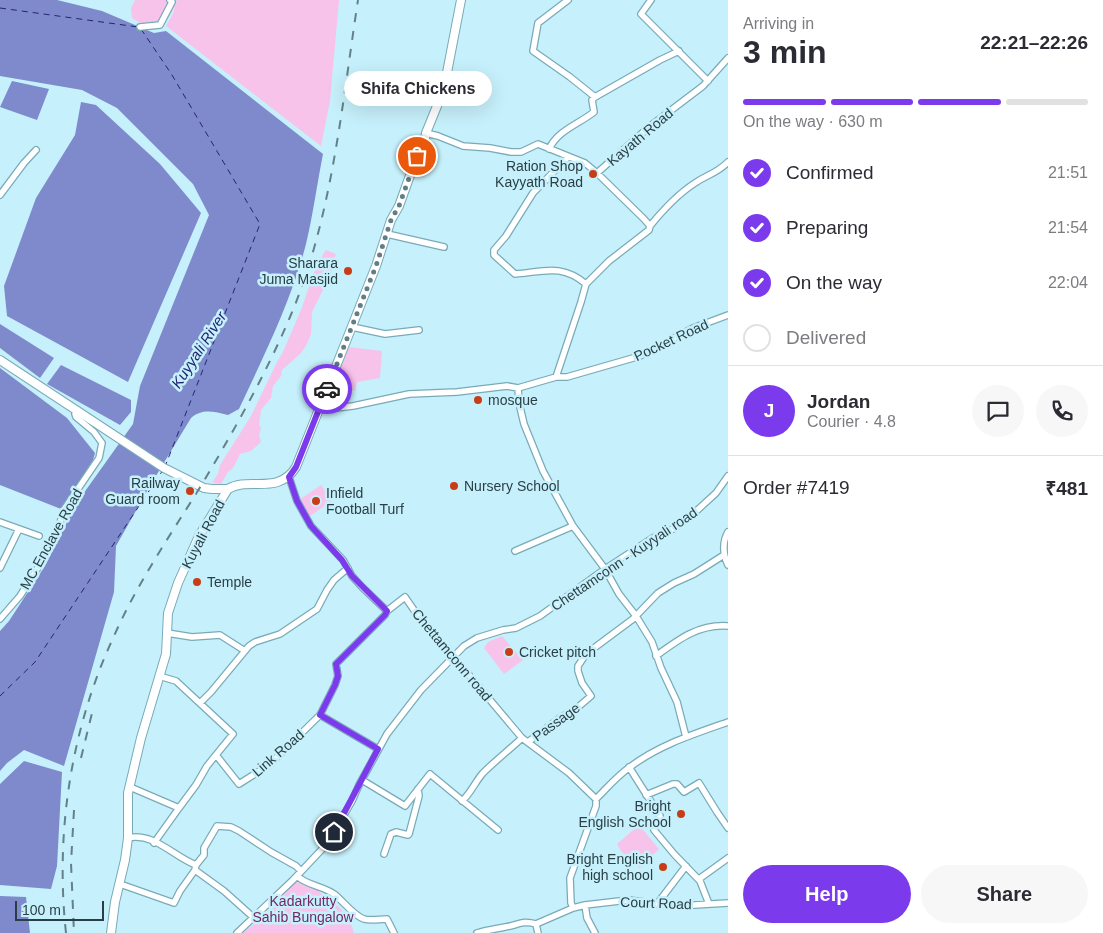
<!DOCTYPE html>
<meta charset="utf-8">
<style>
:root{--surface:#fff;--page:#f7f7f7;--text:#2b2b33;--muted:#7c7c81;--line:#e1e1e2;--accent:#7c3aed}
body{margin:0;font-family:Arial,sans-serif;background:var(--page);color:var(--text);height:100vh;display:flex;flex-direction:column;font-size:19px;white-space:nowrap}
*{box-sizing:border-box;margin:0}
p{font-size:16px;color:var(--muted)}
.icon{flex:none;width:28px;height:28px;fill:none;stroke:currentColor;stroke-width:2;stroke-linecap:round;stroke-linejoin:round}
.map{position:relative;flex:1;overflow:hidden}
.panel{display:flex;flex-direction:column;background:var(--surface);width:375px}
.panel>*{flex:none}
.scale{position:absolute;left:15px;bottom:12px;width:89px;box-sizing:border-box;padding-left:5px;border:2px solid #2a3f45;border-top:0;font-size:14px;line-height:18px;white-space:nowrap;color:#2a3f45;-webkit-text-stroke:4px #c6f0fb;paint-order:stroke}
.pin{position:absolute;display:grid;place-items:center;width:42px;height:42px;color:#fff;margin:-21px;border:2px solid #fff;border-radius:50%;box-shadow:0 1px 5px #0007}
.courier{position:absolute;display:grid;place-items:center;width:50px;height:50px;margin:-25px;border:4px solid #7c3aed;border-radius:50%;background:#fff;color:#222;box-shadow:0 1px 6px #0007}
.bubble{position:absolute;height:35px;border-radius:18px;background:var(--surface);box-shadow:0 5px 20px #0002;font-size:16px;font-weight:800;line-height:35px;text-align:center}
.head em{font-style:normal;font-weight:800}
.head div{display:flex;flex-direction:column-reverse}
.head{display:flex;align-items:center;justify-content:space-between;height:85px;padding:0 15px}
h1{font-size:32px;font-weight:800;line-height:38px}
.bar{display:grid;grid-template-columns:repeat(4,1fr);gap:8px 5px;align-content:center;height:60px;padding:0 15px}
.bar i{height:6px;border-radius:4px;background:var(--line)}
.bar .active{background:var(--accent)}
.bar p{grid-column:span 4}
.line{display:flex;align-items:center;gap:12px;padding:0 15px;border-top:1px solid var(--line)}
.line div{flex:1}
.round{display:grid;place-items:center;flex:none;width:52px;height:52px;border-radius:26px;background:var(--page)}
ol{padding:0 15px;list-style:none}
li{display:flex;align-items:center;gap:15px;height:55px}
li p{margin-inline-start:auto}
li .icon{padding:5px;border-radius:50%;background:var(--accent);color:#fff;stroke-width:4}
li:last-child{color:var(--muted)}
li i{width:28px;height:28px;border:2px solid var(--line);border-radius:50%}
.primary-button{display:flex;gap:10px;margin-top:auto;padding:10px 15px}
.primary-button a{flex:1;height:58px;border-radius:30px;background:var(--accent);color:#fff;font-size:20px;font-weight:800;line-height:58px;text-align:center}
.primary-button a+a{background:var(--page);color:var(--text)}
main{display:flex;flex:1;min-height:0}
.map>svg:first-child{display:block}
.green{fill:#f8c3eb}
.water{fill:#7e8acb}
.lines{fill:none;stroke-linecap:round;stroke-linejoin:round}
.ferry{stroke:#232571;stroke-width:1;stroke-dasharray:6 5;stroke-linecap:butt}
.minor-casing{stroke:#78abb8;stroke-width:8}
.major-casing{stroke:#78abb8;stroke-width:10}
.minor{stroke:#fff;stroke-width:5.5}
.major{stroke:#fff;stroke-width:8}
.rail{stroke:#648088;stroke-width:2;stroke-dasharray:9 9;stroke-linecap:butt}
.done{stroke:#617d85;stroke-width:5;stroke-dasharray:0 9}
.route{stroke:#7c3aed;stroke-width:6}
.poi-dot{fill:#c63d17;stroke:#c6f0fb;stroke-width:2}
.labels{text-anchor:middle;stroke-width:5;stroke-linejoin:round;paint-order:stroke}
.street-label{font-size:14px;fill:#2a3f45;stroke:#c6f0fb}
.poi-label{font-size:14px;fill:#2a3f45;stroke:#c6f0fb;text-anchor:end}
.park-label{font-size:14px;fill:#722865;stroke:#c6f0fb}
.water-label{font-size:15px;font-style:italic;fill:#232571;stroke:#c6f0fb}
</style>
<main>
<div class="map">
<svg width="728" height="933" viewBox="0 0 728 933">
<rect width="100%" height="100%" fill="#c6f0fb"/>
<path class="green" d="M135 0H167L173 10 162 28 152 30 132 18 131 8Z
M177 0H339L330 101 321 146 166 26 174 12V4Z
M326 250 336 254 330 269 332 272 312 312 311 334 307 344 301 353 282 370 281 376 273 386 271 398 261 410 259 425 261 428 259 435 261 442 251 451 240 454 233 468 228 472 221 484 214 483 213 481 218 474 220 465 251 416 277 362 282 354 301 310 315 270C320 264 321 256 326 250Z
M349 347 382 351 380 378 357 382 355 391 333 386Z
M321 485 332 501 310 516 299 500Z
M502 636 523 660 504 674 484 648 488 642Z
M639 825 659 849 640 868 621 851 617 844Z
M295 882 309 884 339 907 349 918 354 933H243L272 909Z"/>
<path class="water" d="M0 0H57L102 11 154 33 166 31 323 154C317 184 313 215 306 244 291 302 264 355 239 409L228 415C214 412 203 408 191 418L151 484 116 546 114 592 64 766 24 750 7 763 0 771V631L9 621 45 566 76 504 133 424 140 386 209 215 193 184 117 108 82 90 0 76Z
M12 81 49 89 37 120 0 107Z
M81 102 96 105 160 164 201 213 128 382 7 316 4 286 36 198 75 135Z
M0 324 54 358 40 378 0 348Z
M61 365 131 400V412L120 425 47 384Z
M0 368 67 418 95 453 93 460 61 509 0 485Z
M24 761 62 772 57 866 51 889 0 885V784Z
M0 896 26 897 30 933H0Z"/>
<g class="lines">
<path class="ferry" d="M0 8 138 27
M141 29 172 75 260 224 166 464
M0 696 35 662 163 470"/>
<defs>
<path id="minor" d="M568 0 538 23 533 51 570 77 595 97
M651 0 641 14 708 81
M140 27 160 25 172 2 170 0
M426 133 438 136 463 146 490 148 511 152H521L538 144 585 163 597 173 649 127 703 86 728 58
M549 149C558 130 579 124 594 112L592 100 595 97 660 60 679 51
M568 157 533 193 506 236 494 250V255L515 274C543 272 561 263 586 284
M0 195 24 163 36 150
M650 226C663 210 678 194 695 183 708 174 716 174 728 162
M387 234 444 247
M352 327 385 334 419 330
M556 377H567L640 356 693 328 728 315
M518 388 556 377 581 302 586 284 609 261 649 230 650 226 644 219 597 173
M319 410 353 406 409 394 457 392 507 386 518 388 519 403 524 424 543 471 573 526 605 569 619 594 636 616 652 642 661 668 677 702 686 737
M289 477 297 501 311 526 343 560 352 576 362 587 387 611 405 597 425 626 453 656 522 738 569 773 596 799
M0 522 39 536
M728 532C722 542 723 555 728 565
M515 551 573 526
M0 568 19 529
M0 619 20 596 44 558 56 534 65 508 99 458 102 443 94 432 76 417 75 414 78 411
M167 633 192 637 220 635 245 651
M656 656C679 639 699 624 728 626
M159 676 176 681 233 734 207 766 196 785 179 808
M200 703 211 692 249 646 255 642 280 634 317 609 327 590 334 580 348 568
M320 715 335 685 338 676 336 664 385 615 387 611
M528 742 560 718 577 708 591 696 582 683 578 671V666L586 654 633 619 658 593 674 583 694 574 724 555
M216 755 239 784 269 765 320 715 378 749
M629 767 660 816 654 830 674 854 700 881 709 904
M362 780 405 806 430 774 498 830
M130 787 179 808 154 843
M646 795 673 784H677L684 792 699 783 717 812 728 828
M462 801C471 793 475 782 483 773 495 761 509 750 522 738
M128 838C154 832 174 857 196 865
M384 854 391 834 396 832 408 835 409 834 419 796 418 789
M195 870 224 891 253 917
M297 876C306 885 323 886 334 894 343 901 354 916 364 919 370 921 380 919 387 919L394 933
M699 879 728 858
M120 884 174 903 180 891 195 870 196 865 204 855V848L217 826 231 827 239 831 271 852 296 866 301 871
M657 904 686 866
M585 905 628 900 678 906 728 903
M573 908 571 903 570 878 596 806V799C607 788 617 776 630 767 659 745 694 734 728 722
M237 933 293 880 326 845 352 801 359 785 387 734 421 690 464 646 477 638 503 630 516 628 540 616 605 569 651 539 675 528 692 515 716 493 728 476
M477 933C487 930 495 929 505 927 518 925 522 920 536 924
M538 933 536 924 573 908 585 905 587 918 595 933"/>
<path id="major" d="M0 360 164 468 204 488 212 489H228
M111 933 115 902 125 860 128 838V793L141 738 166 654 168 613 178 583 199 536 228 489C249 476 278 496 296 467L376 266 391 220 399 206 417 156 424 144 426 133 437 106 445 83 461 0"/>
</defs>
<use href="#minor" class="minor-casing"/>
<use href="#major" class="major-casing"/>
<use href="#minor" class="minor"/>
<use href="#major" class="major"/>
<path class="rail" d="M81 758 93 709
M74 810 71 863 74 933
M66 933C55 832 71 728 114 636 137 584 169 537 199 489 232 434 265 376 290 317 332 219 342 104 358 0"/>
</g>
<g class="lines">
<path class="done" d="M327 389 376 266 391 220 399 206 417 156"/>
<path class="route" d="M327 389 296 467 289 477 297 501 311 526 342 560 352 576 387 611 385 615 336 664 338 676 335 685 320 715 378 749 334 832"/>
</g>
<g class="poi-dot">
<circle cx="593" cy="174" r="5"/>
<circle cx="348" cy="271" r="5"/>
<circle cx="478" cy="400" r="5"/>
<circle cx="454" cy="486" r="5"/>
<circle cx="190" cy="491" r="5"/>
<circle cx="316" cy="501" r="5"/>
<circle cx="197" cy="582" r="5"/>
<circle cx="509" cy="652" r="5"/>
<circle cx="681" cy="814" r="5"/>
<circle cx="663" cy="867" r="5"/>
</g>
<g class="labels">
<g class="street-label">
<text transform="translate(640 137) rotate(-40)" y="5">Kayath Road</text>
<text transform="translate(671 340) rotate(-25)" y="5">Pocket Road</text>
<text transform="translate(203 534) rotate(-62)" y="5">Kuyali Road</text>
<text transform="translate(51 539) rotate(-61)" y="5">MC Enclave Road</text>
<text transform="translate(624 559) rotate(-34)" y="5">Chettamconn - Kuyyali road</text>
<text transform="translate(452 655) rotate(50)" y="5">Chettamconn road</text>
<text transform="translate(556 722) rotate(-36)" y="5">Passage</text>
<text transform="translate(278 753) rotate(-41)" y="5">Link Road</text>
<text transform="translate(656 903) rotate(2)" y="5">Court Road</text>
</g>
<g class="poi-label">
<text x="583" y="171">Ration Shop<tspan x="583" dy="16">Kayyath Road</tspan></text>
<text x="338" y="268">Sharara<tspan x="338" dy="16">Juma Masjid</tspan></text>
<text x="488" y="405" text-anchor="start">mosque</text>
<text x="180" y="488">Railway<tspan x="180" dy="16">Guard room</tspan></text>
<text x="464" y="491" text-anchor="start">Nursery School</text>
<text x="326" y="498" text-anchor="start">Infield<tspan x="326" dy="16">Football Turf</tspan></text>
<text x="207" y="587" text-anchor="start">Temple</text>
<text x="519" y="657" text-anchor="start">Cricket pitch</text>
<text x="671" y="811">Bright<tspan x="671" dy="16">English School</tspan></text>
<text x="653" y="864">Bright English<tspan x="653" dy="16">high school</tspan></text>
</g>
<g class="park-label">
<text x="303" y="906">Kadarkutty<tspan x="303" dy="16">Sahib Bungalow</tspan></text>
</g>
<g class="water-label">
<text transform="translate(199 350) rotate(-57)" y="5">Kuyyali River</text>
</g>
</g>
</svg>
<div class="scale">100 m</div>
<div class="pin" style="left:417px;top:156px;background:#ea580c"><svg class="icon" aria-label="bag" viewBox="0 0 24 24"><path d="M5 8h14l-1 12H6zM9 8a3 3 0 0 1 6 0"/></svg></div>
<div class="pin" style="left:334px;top:832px;background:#1f2937"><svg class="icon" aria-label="home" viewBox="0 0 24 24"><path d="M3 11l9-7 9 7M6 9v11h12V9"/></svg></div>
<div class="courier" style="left:327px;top:389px"><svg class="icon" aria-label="car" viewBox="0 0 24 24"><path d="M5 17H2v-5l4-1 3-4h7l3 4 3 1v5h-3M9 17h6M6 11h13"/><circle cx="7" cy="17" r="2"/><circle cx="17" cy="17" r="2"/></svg></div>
<div class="bubble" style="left:344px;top:71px;width:148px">Shifa Chickens</div>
</div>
<section class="panel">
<div class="head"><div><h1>3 min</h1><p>Arriving in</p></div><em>22:21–22:26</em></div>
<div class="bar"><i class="active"></i><i class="active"></i><i class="active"></i><i></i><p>On the way · 630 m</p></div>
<ol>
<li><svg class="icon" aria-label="check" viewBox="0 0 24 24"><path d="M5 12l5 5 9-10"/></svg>Confirmed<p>21:51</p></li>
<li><svg class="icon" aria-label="check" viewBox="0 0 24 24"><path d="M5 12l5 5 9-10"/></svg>Preparing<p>21:54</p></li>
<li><svg class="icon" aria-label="check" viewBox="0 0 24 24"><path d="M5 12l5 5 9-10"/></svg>On the way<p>22:04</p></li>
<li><i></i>Delivered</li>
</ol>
<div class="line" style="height:90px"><b class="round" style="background:var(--accent);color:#fff">J</b><div><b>Jordan</b><p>Courier · 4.8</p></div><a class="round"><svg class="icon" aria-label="chat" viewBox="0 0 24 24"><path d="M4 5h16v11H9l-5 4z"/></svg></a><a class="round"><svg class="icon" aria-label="phone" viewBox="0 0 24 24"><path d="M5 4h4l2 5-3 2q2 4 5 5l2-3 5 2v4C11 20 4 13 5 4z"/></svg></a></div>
<div class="line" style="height:65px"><div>Order #7419</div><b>₹481</b></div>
<div class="primary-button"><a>Help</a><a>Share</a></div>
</section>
</main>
